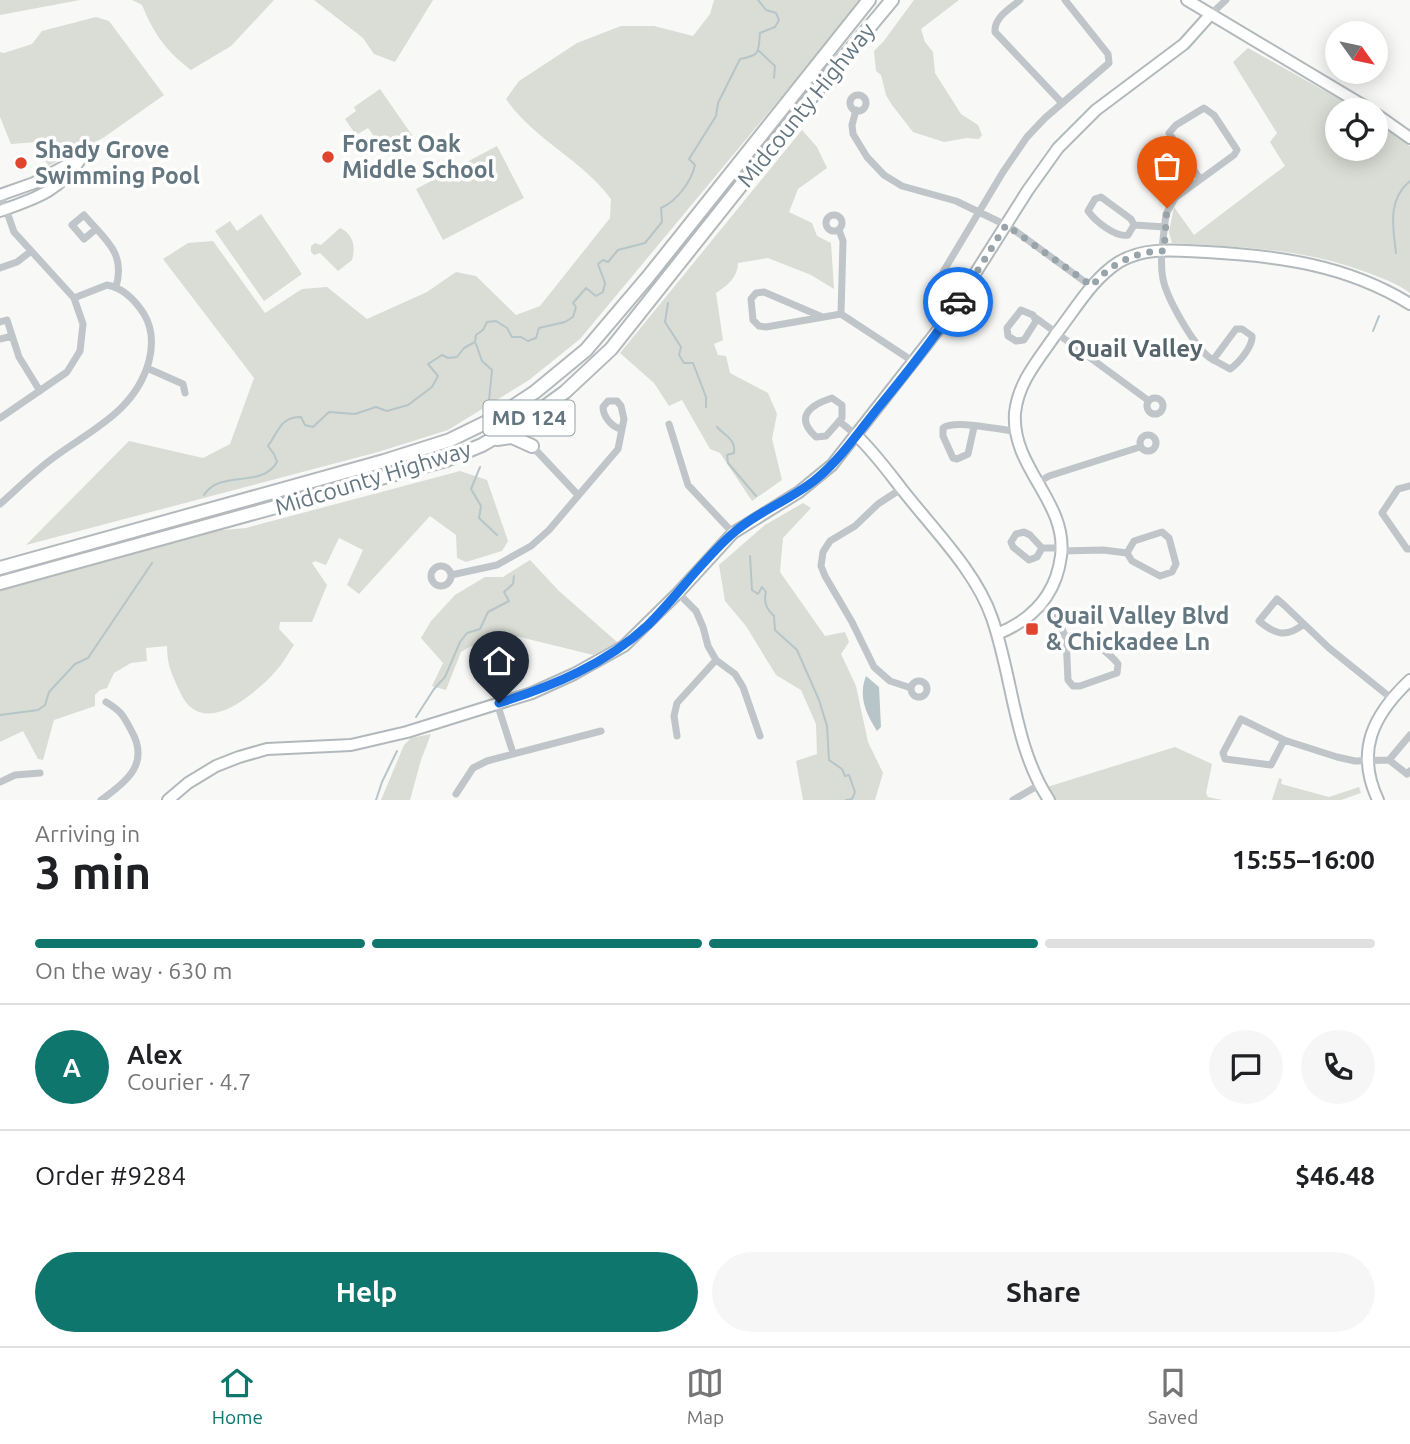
<!DOCTYPE html>
<meta charset="utf-8">
<style>
:root{--surface:#fff;--page:#f6f6f6;--text:#202124;--muted:#757577;--line:#e0e0e0;--accent:#0f766e}
body{margin:0;font-family:Ubuntu,sans-serif;background:var(--page);color:var(--text);height:100vh;display:flex;flex-direction:column;font-size:26px;white-space:nowrap}
*{box-sizing:border-box;margin:0}
p{font-size:23px;color:var(--muted)}
.icon{flex:none;width:38px;height:38px;fill:none;stroke:currentColor;stroke-width:2;stroke-linecap:round;stroke-linejoin:round}
.map{position:relative;height:800px;overflow:hidden}
.sheet{display:flex;flex-direction:column;background:var(--surface);flex:1}
.sheet>*{flex:none}
.needle{width:46px;rotate:123deg}
.buttons{position:absolute;left:1325px;top:21px;display:grid;gap:14px}
.buttons a{display:grid;place-items:center;width:63px;height:63px;border-radius:50%;background:var(--surface);box-shadow:0 4px 18px #0003;font-size:35px}
.pin{position:absolute;display:grid;place-items:center;width:60px;height:60px;color:#fff;margin:-72px -30px;border-radius:50% 50% 50% 0;rotate:-45deg;box-shadow:0 0 7px #0007}
.pin .icon{rotate:45deg}
.courier{position:absolute;display:grid;place-items:center;width:70px;height:70px;margin:-35px;border:5px solid #1a73e8;border-radius:50%;background:#fff;color:#222;box-shadow:0 2px 9px #0007}
.summary em{font-style:normal;font-weight:700}
.summary div{display:flex;flex-direction:column-reverse}
.summary{display:flex;align-items:center;justify-content:space-between;height:119px;padding:0 35px}
h1{font-size:46px;font-weight:700;line-height:52px}
.bar{display:grid;grid-template-columns:repeat(4,1fr);gap:10px 7px;align-content:center;height:84px;padding:0 35px}
.bar i{height:9px;border-radius:5px;background:var(--line)}
.bar .on{background:var(--accent)}
.bar p{grid-column:span 4}
.line{display:flex;align-items:center;gap:18px;padding:0 35px;border-top:2px solid var(--line)}
.line div{flex:1}
.round{display:grid;place-items:center;flex:none;width:74px;height:74px;border-radius:37px;background:var(--page)}
.action{display:flex;gap:14px;margin-top:auto;padding:14px 35px}
.action a{flex:1;height:80px;border-radius:42px;background:var(--accent);color:#fff;font-size:28px;font-weight:700;line-height:80px;text-align:center}
.action a+a{background:var(--page);color:var(--text)}
.tabs{display:flex;justify-content:space-around;align-items:center;height:98px;border-top:2px solid var(--line);background:var(--surface);font-size:19px;color:var(--muted)}
.tabs a{display:grid;justify-items:center;gap:4px}
.tabs .on{color:var(--accent)}
.map>svg:first-child{display:block}
.green{fill:#d9ddd5}
.water{fill:#b7c5c8}
.lines{fill:none;stroke-linecap:round;stroke-linejoin:round}
.stream{stroke:#b7c5c8;stroke-width:2}
.secondary-casing{stroke:#b2b9bc;stroke-width:14}
.primary-casing{stroke:#b3b9bc;stroke-width:16}
.street{stroke:#bfc5c8;stroke-width:7}
.secondary{stroke:#fff;stroke-width:10}
.primary{stroke:#fff;stroke-width:12}
.done{stroke:#98a4a9;stroke-width:7;stroke-dasharray:0 12.6}
.route{stroke:#1a73e8;stroke-width:9}
.poi-dot{fill:#df452f;stroke:#fff;stroke-width:2.5}
.labels{text-anchor:middle;stroke-width:7;stroke-linejoin:round;paint-order:stroke}
.shield{fill:#fff;stroke:#92a0a6;stroke-width:2}
.shield-label{font-size:21px;font-weight:bold;fill:#647780}
.street-label{font-size:23px;fill:#647780;stroke:#fff}
.poi-label{font-size:23px;font-weight:bold;fill:#647780;stroke:#fff;text-anchor:start}
.neighbourhood-label{font-size:24px;font-weight:bold;fill:#56646b;stroke:#fff}
</style>
<div class="map">
<svg width="1410" height="800" viewBox="0 0 1410 800">
<rect width="100%" height="100%" fill="#f8f8f6"/>
<path class="green" d="M0 0H80L0 15Z
M132 0H274L231 46 191 70C166 51 154 34 142 5Z
M314 0H433L395 62 374 54 363 38Z
M714 0H862L580 339 529 380 448 430 378 452 26 545 129 441 203 458 230 444 254 378 163 259 188 243 213 241 265 313 302 289 327 287 367 319 427 292 456 272 476 276 516 315 540 306 610 218 611 199C581 159 533 139 506 99L519 81 577 43 621 26H654L693 36 710 14Z
M914 0H959L921 29 925 42 933 52 935 73 961 114 978 125 982 135 979 139 967 138 944 142 913 132 892 105 886 95 881 75 876 71 874 51 883 42Z
M96 17 109 21 164 95 103 138 48 166 37 142 11 144 0 117V52L4 53 32 44 42 31Z
M1248 48 1359 110H1337V149H1376V122L1410 146V293C1396 283 1382 278 1366 272 1302 248 1239 247 1172 243L1169 232 1174 207 1194 235 1285 166 1270 142 1277 133 1233 62Z
M380 89 414 138 388 156 368 128 356 135 345 119 356 111 354 107Z
M802 130 817 147 827 168 798 189 789 212 812 223 817 236 831 243 834 289 811 275 768 258 738 263C738 277 727 286 716 293L723 340 714 344 718 355 726 356 730 373 768 393 777 414 772 439 782 480 752 501 720 453 710 449 682 400 669 406 654 383 620 353Z
M497 146 524 198 443 240 416 189Z
M261 214 302 274 264 301 215 231 230 221 237 231Z
M340 228C353 234 356 246 352 260L338 271 320 253 314 255 311 252V246L315 243 321 245Z
M460 471 487 480 508 541 502 551 466 562 457 558 456 535 430 516 359 594 347 585 363 550 339 538 326 565 315 561 312 563 327 585 312 622H280L279 629 294 645C288 653 283 664 275 672 253 696 201 740 180 692 172 675 167 665 167 646L146 648 147 661 131 663 114 673 107 688 100 690 95 695V706L54 720 43 760 38 759 23 731 0 742V583L186 533 246 528Z
M803 503 811 508 783 538 780 572 825 636 845 632 849 642 841 654 856 686 868 742 883 773 875 800H803L796 761 817 754 816 724 801 690 776 675 746 626 725 601 719 565 765 525Z
M530 560 559 591 617 642 593 655 512 635 502 656 471 646 461 652 446 690 432 686 443 663 421 638 431 621 455 595 485 577H503Z
M431 734 421 760 410 800H381L404 745 411 738Z
M1175 747 1212 764 1206 793 1208 797 1222 800H1051L1044 788Z
M1279 778 1282 779 1281 784 1329 797 1359 787 1361 793 1341 800H1272Z"/>
<path class="water" d="M866 676 879 687 881 727 877 731C866 714 858 696 866 676Z"/>
<g class="lines">
<path class="stream" d="M759 51 775 66 774 78
M1396 253C1393 227 1387 200 1410 181
M668 303 665 322 681 347 679 355 684 363H693L706 397V407
M1373 331 1379 316
M476 344 482 361 492 370 489 400
M717 427C725 436 736 439 734 453L727 455 728 463 756 496
M480 467 471 489 481 506 479 518 497 535
M204 495C220 469 262 489 277 462L274 454 268 446C279 431 280 417 301 417L305 425 313 427 329 412 355 414 376 407 387 411 408 405 432 387 438 376 428 364 442 355 448 358 457 357 464 348 475 342 476 335 483 330 487 322 496 321 507 328 512 337H521L528 341 536 338 539 328 565 322 573 317 576 307 573 303 586 288 596 296 603 292 605 283 598 264 603 260 608 262 618 250 645 243 662 222 661 208C677 201 691 182 695 165L689 159 716 116 718 103 740 59C761 55 758 53 760 33L775 27 779 20 776 13 766 10 758 0
M750 556 752 590 758 594 762 587 766 592C763 602 766 609 774 616L775 630 797 650 819 700 827 726 829 760 842 769 845 776 849 775 855 792 852 799 846 800
M0 715 38 710 45 705 49 692 75 664 88 658 152 563
M416 717 434 689 445 677 460 642 467 633 480 629 488 612 509 601 504 592 513 584 514 576
M376 800 382 782 397 751"/>
<defs>
<path id="secondary" d="M1187 0 1371 110
M1376 114 1410 138
M0 195 34 183 80 158
M0 211C37 198 60 191 82 157
M856 435C873 451 887 470 901 488 932 528 976 571 992 618 1013 678 1014 747 1049 800
M997 634C1032 620 1056 595 1061 556 1068 502 1011 468 1015 413 1018 382 1039 359 1056 334 1075 310 1092 279 1119 262 1146 246 1177 251 1207 252 1279 256 1347 265 1410 304
M168 800 188 783 216 766 239 757 267 749 351 745 407 732 532 693 574 674 624 646 678 593 733 533 799 492 832 465 945 321 1028 190 1058 148 1096 110 1184 44 1210 15
M1378 800C1355 751 1373 715 1410 680"/>
<path id="primary" d="M497 439 512 437 532 446
M0 568 384 461 450 440 497 417 535 392 586 350 648 277 869 0
M0 583 446 460 482 445 532 416 565 392 611 349 804 106 892 0"/>
</defs>
<use href="#secondary" class="secondary-casing"/>
<use href="#primary" class="primary-casing"/>
<path class="street" d="M1020 0C1010 9 994 17 995 32L1062 103
M1210 15 1226 0
M850 103a8 8 0 1 1 16 0a8 8 0 1 1-16 0Z
M856 110 852 125 853 134 867 157 884 175 902 186 956 201 1010 227 1092 287
M1200 179 1169 133 1176 125 1204 108 1214 115 1237 150 1234 155 1175 198 1166 214C1164 234 1159 259 1163 279 1167 299 1194 346 1210 358L1230 369C1239 363 1253 346 1252 336L1242 329H1236L1213 360
M826 223a8 8 0 1 1 16 0a8 8 0 1 1-16 0Z
M1134 225 1128 235C1116 238 1095 221 1088 211L1095 199 1101 197 1131 219 1134 225 1165 227
M96 229 84 239 72 225 84 215C105 240 126 252 116 287
M839 230 843 241 841 314
M0 268 17 262 30 252
M943 272 1003 172 1027 137 1045 118 1109 63 1108 54 1065 0
M1021 310 1033 315 1036 321 1024 340 1016 341 1008 336 1007 328Z
M820 316 764 292 756 293 751 299 753 320 759 326 766 327 841 314 914 362
M1036 318 1149 401
M0 322 7 320 19 357 40 391
M0 339 12 336
M147 368 183 384 185 393
M1147 406a8 8 0 1 1 16 0a8 8 0 1 1-16 0Z
M832 398 842 405V418L826 436 816 437C794 417 810 405 832 398Z
M0 418 67 372 80 351 83 324 74 298 14 232 1 195
M839 421 856 435
M669 424 688 485 733 533
M974 427 968 454 957 459 953 458 943 436V428C955 419 999 430 1015 431
M1140 443a8 8 0 1 1 16 0a8 8 0 1 1-16 0Z
M532 446 578 495
M1037 483 1049 476 1140 447
M1410 486 1398 489 1382 513 1407 549H1410
M901 489 878 504 855 526 830 541 823 552 821 566 825 576 852 622 874 667 890 681 911 688
M0 504C16 490 32 474 49 461 88 431 135 413 149 361 153 345 153 329 144 314 135 300 124 288 107 285L74 298
M1042 548 1030 535 1024 532 1016 534 1011 542 1013 547 1029 560 1037 557 1042 548H1062
M1062 551 1103 550 1127 553 1132 561 1160 576 1172 572 1176 564 1169 538 1162 532 1134 541 1127 553
M431 576a10 10 0 1 1 20 0a10 10 0 1 1-20 0Z
M451 575 497 565 531 546 549 530 618 449 624 419 621 406 617 401H608L603 407C603 417 612 427 621 429
M678 593 696 611 703 627 708 646 716 660 735 674 743 687 760 736
M1041 605 1059 622 1066 638C1070 636 1073 634 1077 634 1086 634 1113 657 1118 664L1117 673 1080 686H1073L1068 680 1066 638
M1304 624C1286 638 1276 635 1259 621L1277 599 1284 605 1329 648 1391 698
M911 689a8 8 0 1 1 16 0a8 8 0 1 1-16 0Z
M497 703 513 753
M677 736 674 716 677 703 716 660
M1284 740 1271 765 1225 759 1223 753 1241 719 1284 740 1337 757 1355 761 1389 760 1407 774 1410 771
M1389 760 1410 735
M0 782 15 775 40 773
M456 794 473 768 487 761 601 731
M101 800C128 781 150 763 131 730 123 715 121 711 106 702
M1013 800 1039 785"/>
<use href="#secondary" class="secondary"/>
<use href="#primary" class="primary"/>
</g>
<g class="lines">
<path class="done" d="M958 302 1006 225 1092 286C1110 264 1135 251 1164 251L1167 208"/>
<path class="route" d="M499 703C553 686 606 664 648 625 677 596 701 562 731 535 756 512 789 501 815 480 840 460 858 433 878 408 906 374 934 339 958 302"/>
</g>
<g class="poi-dot">
<circle cx="328" cy="157" r="7"/>
<circle cx="21" cy="163" r="7"/>
<rect x="1025" y="622" width="14" height="14" rx="3.5"/>
</g>
<g class="labels">
<rect class="shield" x="483.5" y="400.5" width="91" height="35" rx="5"/>
<g class="shield-label">
<text x="529" y="425">MD 124</text>
</g>
<g class="street-label">
<text transform="translate(806 105) rotate(-51)" y="8">Midcounty Highway</text>
<text transform="translate(373 478) rotate(-17)" y="8">Midcounty Highway</text>
</g>
<g class="poi-label">
<text x="342" y="152">Forest Oak<tspan x="342" dy="26">Middle School</tspan></text>
<text x="35" y="158">Shady Grove<tspan x="35" dy="26">Swimming Pool</tspan></text>
<text x="1046" y="624">Quail Valley Blvd<tspan x="1046" dy="26">&amp; Chickadee Ln</tspan></text>
</g>
<g class="neighbourhood-label">
<text x="1135" y="357">Quail Valley</text>
</g>
</g>
</svg>
<div class="buttons">
<a><svg class="needle" viewBox="-14 -14 28 28"><path d="M0-13l5 13h-10z" fill="#e53935"/><path d="M0 13l5-13h-10z" fill="#757577"/></svg></a>
<a><svg class="icon" aria-label="locate" viewBox="0 0 24 24"><circle cx="12" cy="12" r="6"/><path d="M12 2v4M12 18v4M2 12h4M18 12h4"/></svg></a>
</div>
<div class="pin" style="left:1167px;top:208px;background:#ea580c"><svg class="icon" aria-label="bag" viewBox="0 0 24 24"><path d="M5 8h14l-1 12H6zM9 8a3 3 0 0 1 6 0"/></svg></div>
<div class="pin" style="left:499px;top:703px;background:#1f2937"><svg class="icon" aria-label="home" viewBox="0 0 24 24"><path d="M3 11l9-7 9 7M6 9v11h12V9"/></svg></div>
<div class="courier" style="left:958px;top:302px"><svg class="icon" aria-label="car" viewBox="0 0 24 24"><path d="M5 17H2v-5l4-1 3-4h7l3 4 3 1v5h-3M9 17h6M6 11h13"/><circle cx="7" cy="17" r="2"/><circle cx="17" cy="17" r="2"/></svg></div>
</div>
<section class="sheet">
<div class="summary"><div><h1>3 min</h1><p>Arriving in</p></div><em>15:55–16:00</em></div>
<div class="bar"><i class="on"></i><i class="on"></i><i class="on"></i><i></i><p>On the way · 630 m</p></div>
<div class="line" style="height:126px"><b class="round" style="background:var(--accent);color:#fff">A</b><div><b>Alex</b><p>Courier · 4.7</p></div><a class="round"><svg class="icon" aria-label="chat" viewBox="0 0 24 24"><path d="M4 5h16v11H9l-5 4z"/></svg></a><a class="round"><svg class="icon" aria-label="phone" viewBox="0 0 24 24"><path d="M5 4h4l2 5-3 2q2 4 5 5l2-3 5 2v4C11 20 4 13 5 4z"/></svg></a></div>
<div class="line" style="height:91px"><div>Order #9284</div><b>$46.48</b></div>
<div class="action"><a>Help</a><a>Share</a></div>
</section>
<nav class="tabs">
<a class="on"><svg class="icon" aria-label="home" viewBox="0 0 24 24"><path d="M3 11l9-7 9 7M6 9v11h12V9"/></svg>Home</a>
<a><svg class="icon" aria-label="map" viewBox="0 0 24 24"><path d="M3 6l6-2 6 2 6-2v14l-6 2-6-2-6 2zM9 4v14M15 6v14"/></svg>Map</a>
<a><svg class="icon" aria-label="saved" viewBox="0 0 24 24"><path d="M7 4h10v16l-5-4-5 4z"/></svg>Saved</a>
</nav>
